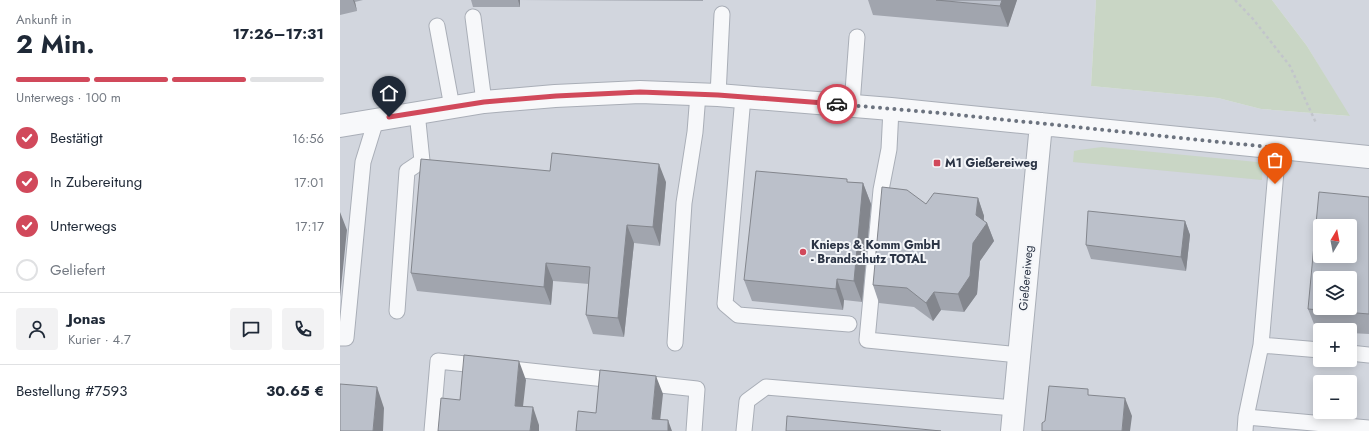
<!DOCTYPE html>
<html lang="de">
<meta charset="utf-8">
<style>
:root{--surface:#fff;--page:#f2f2f3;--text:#1f2937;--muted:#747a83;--line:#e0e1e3;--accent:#d1495b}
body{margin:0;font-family:Jost,sans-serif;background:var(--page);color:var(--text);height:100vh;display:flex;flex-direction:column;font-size:15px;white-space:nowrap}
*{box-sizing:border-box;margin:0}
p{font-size:13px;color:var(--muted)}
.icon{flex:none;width:22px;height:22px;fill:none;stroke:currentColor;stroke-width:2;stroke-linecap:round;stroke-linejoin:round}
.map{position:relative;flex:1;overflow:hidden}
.drawer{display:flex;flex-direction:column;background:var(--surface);width:340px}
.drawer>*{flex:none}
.needle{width:26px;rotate:10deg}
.tools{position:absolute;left:973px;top:219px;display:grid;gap:8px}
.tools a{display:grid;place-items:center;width:44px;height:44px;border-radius:4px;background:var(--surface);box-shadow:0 2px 10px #0003;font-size:20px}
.pin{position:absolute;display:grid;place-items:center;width:34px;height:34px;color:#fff;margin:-41px -17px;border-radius:50% 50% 50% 0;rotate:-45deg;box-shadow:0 0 4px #0007}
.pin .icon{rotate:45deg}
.courier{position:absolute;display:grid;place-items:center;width:40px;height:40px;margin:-20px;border:3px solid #d1495b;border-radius:50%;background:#fff;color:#222;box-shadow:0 1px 5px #0007}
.overview em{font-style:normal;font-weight:700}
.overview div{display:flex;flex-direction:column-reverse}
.overview{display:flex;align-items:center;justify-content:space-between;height:68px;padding:0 16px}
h1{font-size:26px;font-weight:700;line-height:30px}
.bar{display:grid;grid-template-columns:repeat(4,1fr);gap:6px 4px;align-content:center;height:48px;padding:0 16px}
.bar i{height:5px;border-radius:3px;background:var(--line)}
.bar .selected{background:var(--accent)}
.bar p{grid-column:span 4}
.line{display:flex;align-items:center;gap:10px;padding:0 16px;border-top:1px solid var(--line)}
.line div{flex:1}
.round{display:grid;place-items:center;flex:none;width:42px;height:42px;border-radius:4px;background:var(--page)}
ol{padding:0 16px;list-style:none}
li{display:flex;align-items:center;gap:12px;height:44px}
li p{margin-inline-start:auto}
li .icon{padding:4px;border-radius:50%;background:var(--accent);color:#fff;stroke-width:4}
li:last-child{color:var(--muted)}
li i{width:22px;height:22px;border:2px solid var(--line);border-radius:50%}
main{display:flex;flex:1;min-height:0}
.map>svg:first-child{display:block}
.built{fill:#d2d6de;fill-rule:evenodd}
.green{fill:#c9d6c5}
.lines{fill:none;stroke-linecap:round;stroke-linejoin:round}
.service-casing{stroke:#a9aeb7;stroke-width:17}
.minor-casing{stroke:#a9aeb7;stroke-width:24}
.path{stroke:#c2c5cb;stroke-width:2.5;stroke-dasharray:3 3;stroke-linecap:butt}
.service{stroke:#f7f8fa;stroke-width:15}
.minor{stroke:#f7f8fa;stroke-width:22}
.wall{fill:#a1a5ae}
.shaded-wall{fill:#83868d}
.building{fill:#bbc0ca;stroke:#83868d;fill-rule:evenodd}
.done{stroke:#6c737f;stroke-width:4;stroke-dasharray:0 7.2}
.route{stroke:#d1495b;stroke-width:5}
.poi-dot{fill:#d1495b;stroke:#f4f6f9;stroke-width:1.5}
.labels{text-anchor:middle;stroke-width:4;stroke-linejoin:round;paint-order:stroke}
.poi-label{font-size:12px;font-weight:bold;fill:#2b3445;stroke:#f4f6f9;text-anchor:start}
.street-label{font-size:12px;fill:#2b3445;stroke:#f4f6f9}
</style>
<main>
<section class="drawer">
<div class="overview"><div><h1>2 Min.</h1><p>Ankunft in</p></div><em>17:26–17:31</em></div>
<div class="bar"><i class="selected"></i><i class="selected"></i><i class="selected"></i><i></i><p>Unterwegs · 100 m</p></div>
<ol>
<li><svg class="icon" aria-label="check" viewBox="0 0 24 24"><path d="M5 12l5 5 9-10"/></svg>Bestätigt<p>16:56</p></li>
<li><svg class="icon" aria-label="check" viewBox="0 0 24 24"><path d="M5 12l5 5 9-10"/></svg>In Zubereitung<p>17:01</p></li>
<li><svg class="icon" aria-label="check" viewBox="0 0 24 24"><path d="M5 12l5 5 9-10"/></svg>Unterwegs<p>17:17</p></li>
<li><i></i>Geliefert</li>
</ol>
<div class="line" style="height:72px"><a class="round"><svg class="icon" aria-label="person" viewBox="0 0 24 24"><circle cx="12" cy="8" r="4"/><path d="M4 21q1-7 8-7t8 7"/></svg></a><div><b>Jonas</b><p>Kurier · 4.7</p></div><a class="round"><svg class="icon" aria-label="chat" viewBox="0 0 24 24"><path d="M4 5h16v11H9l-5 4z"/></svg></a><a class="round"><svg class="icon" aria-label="phone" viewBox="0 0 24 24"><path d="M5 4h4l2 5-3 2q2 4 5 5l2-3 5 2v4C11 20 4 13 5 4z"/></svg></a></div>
<div class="line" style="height:52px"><div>Bestellung #7593</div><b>30.65 €</b></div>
</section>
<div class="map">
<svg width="1029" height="431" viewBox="0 0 1029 431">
<rect width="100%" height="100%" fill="#e4e7ec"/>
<path class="built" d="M0 0H756L751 86 878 98 921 109 1009 116 967 46 932 0H1029V431H0ZM980 226H1010V256H980ZM980 278H1010V308H980ZM980 330H1010V360H980ZM980 382H1010V412H980Z"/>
<path class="green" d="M756 0H932L967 46 1010 116 921 109 878 98 751 86Z
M762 147 917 162 923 165 922 180 733 162 734 151 739 150Z"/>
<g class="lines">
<defs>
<path id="service" d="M133 17 144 102
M97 26 112 107
M378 95 382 14
M403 97 385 304 398 315 509 324
M512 105 517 37
M551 109 549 149 541 190 527 340 679 355
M938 148 921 345 980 350
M57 311 67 171 82 161 77 112
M0 338H6L23 162 36 120
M335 343 344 203 355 132 358 94
M1010 353 1029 355
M906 417 921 345
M92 431 98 361 357 389 354 431
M404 431 407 401 426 387 674 408
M905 431 906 417 1029 428"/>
<path id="minor" d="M0 126 144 102 215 96 300 92 378 95 551 109 1029 157
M672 431 701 124"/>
</defs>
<use href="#service" class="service-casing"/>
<use href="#minor" class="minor-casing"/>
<path class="path" d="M895 0 913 19 950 66 976 123"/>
<use href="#service" class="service"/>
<use href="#minor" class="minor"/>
</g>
<path class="wall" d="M0 0H23L15 2 17 11 0 15Z
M131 0H363V1L180 0V7H133Z
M528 0H677L668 27 533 15Z
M326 182 320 246 294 243 284 337 253 334 246 315 249 284 213 281 211 305 77 291 71 273Z
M508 182 523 183 531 204 522 302 504 300 503 310 412 301 404 280Z
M1029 197V334L1010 333V330L976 329 968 309Z
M638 198 644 216V221L647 223 654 241 640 261 637 294 624 312 601 310 593 321 574 307 539 303 533 285Z
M845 221 850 235 846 271 751 259 746 245Z"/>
<path class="shaded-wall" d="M13 0H14L15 2 17 11Z
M178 0H180V7Z
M662 0H677L668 27 660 6Z
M319 164 326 182 320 246 313 227Z
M523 183 531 204 522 302 514 281Z
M638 198 644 216 643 228 647 223 654 241 640 261 637 294 624 312 618 294 633 243Z
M0 212 7 230 0 297Z
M845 221 850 235 846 271 841 257Z
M287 225 294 243 284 337 278 318Z
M206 263 213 281 211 305 204 287Z
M497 279 504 300 503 310 496 289Z
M594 292 601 310 593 321 586 303Z
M179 361 186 380 181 424 175 406Z
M316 376 323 394 319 431 312 419Z
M37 387 44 408 43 431H33Z
M785 398 792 416 790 431H782Z
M193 407 199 425V431H190Z
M328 420 332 431H328Z"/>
<path class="building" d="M596 0H662L660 6Z
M212 153 319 164 313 227 287 225 278 318 246 315 250 267 206 263 204 287 71 273 81 159 210 171Z
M416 171 507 179V182L523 183 514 281 497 279 496 289 404 280Z
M542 187 567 190 586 204 594 193 638 198 636 215 647 223 633 243 630 276 618 294 594 292 586 303 567 288 533 285Z
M979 192 1029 197V314L968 309ZM980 226H1010V256H980ZM980 278H1010V308H980Z
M748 211 845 221 841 257 746 245Z
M124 355 179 361 175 406 193 407 190 431H98L101 398 120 400Z
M260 370 316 376 312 419 328 420V431H236L238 411 256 413Z
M0 384 37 387 33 431H0Z
M709 386 748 389V395L785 398 782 431H702V423L705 421Z
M447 416 601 431H446Z"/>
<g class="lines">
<path class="done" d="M497 104 600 113 938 148 935 184"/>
<path class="route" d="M49 117 144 102 216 96 300 92 378 95 497 104"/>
</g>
<g class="poi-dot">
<rect x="593" y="159" width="8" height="8" rx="2"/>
<circle cx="463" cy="252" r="4"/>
</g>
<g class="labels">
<g class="poi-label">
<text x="605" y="167">M1 Gießereiweg</text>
<text x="471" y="249">Knieps &amp; Komm GmbH<tspan x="471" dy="14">- Brandschutz TOTAL</tspan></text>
</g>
<g class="street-label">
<text transform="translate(686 278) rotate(-85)" y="4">Gießereiweg</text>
</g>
</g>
</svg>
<div class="tools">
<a><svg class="needle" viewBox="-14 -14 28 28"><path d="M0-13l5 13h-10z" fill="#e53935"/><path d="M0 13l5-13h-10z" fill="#747a83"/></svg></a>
<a><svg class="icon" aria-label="layers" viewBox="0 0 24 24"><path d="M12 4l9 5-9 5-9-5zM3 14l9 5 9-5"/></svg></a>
<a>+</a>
<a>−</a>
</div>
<div class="pin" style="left:935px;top:184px;background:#ea580c"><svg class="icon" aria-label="bag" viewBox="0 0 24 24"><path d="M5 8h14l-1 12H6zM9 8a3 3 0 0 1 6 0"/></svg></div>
<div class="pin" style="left:49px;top:117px;background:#1f2937"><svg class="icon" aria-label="home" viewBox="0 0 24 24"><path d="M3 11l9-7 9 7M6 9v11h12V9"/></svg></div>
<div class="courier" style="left:497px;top:104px"><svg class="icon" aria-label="car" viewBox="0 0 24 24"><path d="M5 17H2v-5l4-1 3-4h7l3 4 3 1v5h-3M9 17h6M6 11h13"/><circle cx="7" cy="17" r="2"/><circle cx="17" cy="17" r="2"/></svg></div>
</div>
</main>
